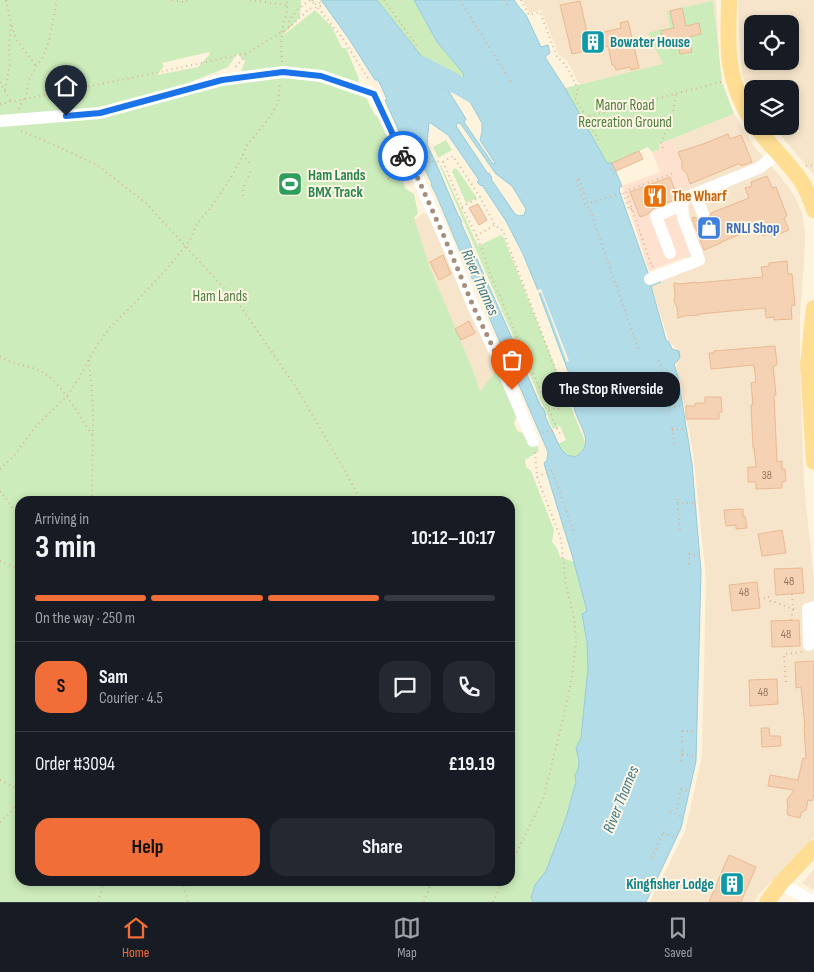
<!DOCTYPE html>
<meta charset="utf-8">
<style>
:root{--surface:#171b24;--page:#242831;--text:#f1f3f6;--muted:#9ea1a6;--line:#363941;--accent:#f26e38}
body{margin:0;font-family:"Sofia Sans Condensed",sans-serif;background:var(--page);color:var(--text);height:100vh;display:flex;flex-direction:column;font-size:19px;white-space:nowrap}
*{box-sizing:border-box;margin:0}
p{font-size:16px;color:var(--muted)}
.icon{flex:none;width:28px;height:28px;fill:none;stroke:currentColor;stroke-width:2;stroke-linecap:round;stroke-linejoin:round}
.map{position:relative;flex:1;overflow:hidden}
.side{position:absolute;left:15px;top:496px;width:500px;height:390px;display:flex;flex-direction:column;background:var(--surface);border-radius:15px;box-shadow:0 2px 8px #0003}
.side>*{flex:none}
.controls{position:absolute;left:744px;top:15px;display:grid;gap:10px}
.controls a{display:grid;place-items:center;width:55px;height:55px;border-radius:10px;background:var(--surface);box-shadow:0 2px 8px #0003;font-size:25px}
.pin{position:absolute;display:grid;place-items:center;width:42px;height:42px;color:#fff;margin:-51px -21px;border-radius:50% 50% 50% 0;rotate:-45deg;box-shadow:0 0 5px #0007}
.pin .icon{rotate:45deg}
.courier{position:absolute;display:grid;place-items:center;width:50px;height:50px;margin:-25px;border:4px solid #1a73e8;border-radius:50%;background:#fff;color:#222;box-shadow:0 1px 6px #0007}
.bubble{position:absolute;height:35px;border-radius:15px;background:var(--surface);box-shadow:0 2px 8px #0003;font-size:16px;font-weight:700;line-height:35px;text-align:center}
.head em{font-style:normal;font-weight:700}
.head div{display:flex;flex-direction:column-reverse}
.head{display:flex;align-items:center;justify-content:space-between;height:85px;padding:0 20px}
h1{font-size:32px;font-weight:700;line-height:38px}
.bar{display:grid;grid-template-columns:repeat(4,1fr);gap:8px 5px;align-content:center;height:60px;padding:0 20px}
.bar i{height:6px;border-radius:4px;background:var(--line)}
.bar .active{background:var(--accent)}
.bar p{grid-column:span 4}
.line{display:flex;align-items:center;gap:12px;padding:0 20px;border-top:1px solid var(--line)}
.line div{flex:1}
.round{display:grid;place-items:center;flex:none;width:52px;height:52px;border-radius:15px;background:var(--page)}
.button{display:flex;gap:10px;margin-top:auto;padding:10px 20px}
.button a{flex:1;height:58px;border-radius:15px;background:var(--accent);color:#111;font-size:20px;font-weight:700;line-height:58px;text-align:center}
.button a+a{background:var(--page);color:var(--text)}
.tab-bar{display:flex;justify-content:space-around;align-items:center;height:70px;border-top:1px solid var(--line);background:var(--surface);font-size:14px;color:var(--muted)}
.tab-bar a{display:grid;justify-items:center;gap:2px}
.tab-bar .active{color:var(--accent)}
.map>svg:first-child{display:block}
.residential{fill:#f6e5cb;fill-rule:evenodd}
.commercial{fill:#ffe1d0}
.green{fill:#ccecbb;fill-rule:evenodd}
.water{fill:#b1dce8;stroke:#96ccdb;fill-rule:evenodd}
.pier{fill:#fef3dd}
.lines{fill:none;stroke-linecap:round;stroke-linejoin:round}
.river{stroke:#b1dce8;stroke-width:19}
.building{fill:#f5d2b3;stroke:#e9b992}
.path{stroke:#dab597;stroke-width:2;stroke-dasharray:1 4;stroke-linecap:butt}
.minor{stroke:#fff;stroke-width:12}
.major{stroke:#ffde93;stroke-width:16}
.done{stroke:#a58f7a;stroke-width:5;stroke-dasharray:0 9}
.route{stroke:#1a73e8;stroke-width:6}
.labels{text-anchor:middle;stroke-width:4;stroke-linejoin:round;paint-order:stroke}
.number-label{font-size:12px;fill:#957760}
.culture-label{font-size:15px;font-weight:bold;fill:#0d838f;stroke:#fff7e5;text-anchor:start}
.park-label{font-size:15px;fill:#4a7c3b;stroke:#fff7e5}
.leisure-label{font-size:15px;font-weight:bold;fill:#27864d;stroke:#fff7e5;text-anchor:start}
.food-label{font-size:15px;font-weight:bold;fill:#c56008;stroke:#fff7e5;text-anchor:start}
.shop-label{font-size:15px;font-weight:bold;fill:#366cbe;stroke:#fff7e5;text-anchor:start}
.water-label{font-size:16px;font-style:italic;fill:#3c798b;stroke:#fff7e5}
</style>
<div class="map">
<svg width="814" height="902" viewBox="0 0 814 902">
<rect width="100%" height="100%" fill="#fef3dd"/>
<path class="residential" d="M523 0H716L719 52 579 84 567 60 559 55 541 10 530 13Z
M738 0H814V175L773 126H790V89H752V97L742 76 739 38ZM752 24H790V61H752Z
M734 114 756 149 780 176 794 195 802 213 805 232 804 264 800 314V373L804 486 814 579V838L759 894 754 902H650L685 832 702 756 706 578 693 452 676 363 680 358 679 351 669 341 651 285 688 269 686 257 699 252 687 217 690 206 696 203 672 139Z
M423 213 428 215 479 332 503 384 478 395 408 224Z
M814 869V890L802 883Z"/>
<path class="commercial" d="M672 139 696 203 690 206 687 217 699 252 649 271 622 186 660 172 652 152 660 149 659 144Z"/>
<path class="green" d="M0 0H301L300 17 281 37 315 10 332 27 342 48H346L359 79 358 81 374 114 379 118 401 168 399 170 403 180 405 188 414 194 418 213 414 218 429 265 476 378 480 392 498 368 519 411 514 423 517 431 534 437 539 451 525 460 526 467 531 471 554 530 552 542 557 548 560 557 574 562 587 611 582 614 587 642 588 668 581 738 576 748 579 761 578 770 575 775 577 782 566 818 546 871 535 886 531 898 533 902H0V125L109 108 0 118ZM209 52 210 54 198 67 157 75 164 66 162 63ZM237 54 245 61 238 80 168 92 198 79 228 67ZM72 84 74 92 57 96 55 88ZM20 501H510V881H20Z
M377 0H414L437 42 463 73 464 78 456 94 440 86 447 73 426 62Z
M713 1 722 82 734 114 659 144 660 149 652 152 648 147 612 163 607 164 565 88 663 64 648 33 670 27 667 11Z
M446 140 452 150 438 158 433 147Z
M441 165 478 246 501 235 504 238 585 442C585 450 581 453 575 457 567 455 562 452 558 444L566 440 560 426 553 429 440 166Z
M455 168 457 169 477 198 466 203 453 173 452 171Z"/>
<path class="water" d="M321 0H377L426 62 448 73 440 86 448 90 466 119 464 122 493 164 495 163 480 140 482 132V123L470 102 456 94 464 78 463 73 437 42 414 0H514L519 7 526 15 541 47 548 45 550 53 545 57 565 88 607 163H612L622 186 619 188 620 193 648 273 661 282 651 286 666 340 669 342 672 349 679 351 680 358 674 364 678 376 692 464 701 572 696 761 681 828 646 902H533L531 898 535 885 546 871 566 818 576 782 575 775 578 770 579 761 576 748 581 738 588 668 587 642 582 614 587 611 572 555 545 467 544 463 547 460 548 452 519 385 484 306V305L465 263 435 192 431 185 432 184 412 143 403 140 385 100 387 99 378 80H375L349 39ZM429 122 448 135 479 180 477 182 481 186 482 185 506 221 523 254 539 293 577 395C576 399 574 404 574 407 577 424 598 444 575 457L567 455 561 449 545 416 546 415 543 408 541 407 514 344 515 343 511 336 461 223 462 222 459 216 458 215 435 161 427 145ZM457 123H460L496 174 512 186 526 209 524 215 519 216 515 214 491 179 492 178 489 173 488 174 456 126Z"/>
<path class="pier" d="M541 289 569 361 567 362 541 292 536 294 535 291Z"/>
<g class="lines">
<path class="river" d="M422 66 481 97"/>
</g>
<path class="building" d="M580 1 588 36 621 28 620 23 628 21 639 68 631 70 630 67 616 70 614 65H612L608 46 572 54 560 5Z
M682 8 686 26 699 23 701 34 689 37 692 52 680 54 677 39 663 42 661 31 674 28 670 11Z
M728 134 730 139 741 135 752 162 741 166 740 164H738L690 184 687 174 682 169V162L678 152 703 144Z
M639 151 643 159 616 171 612 163Z
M767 176 772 188 776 187 787 216 784 218 789 230 772 237 771 233 763 236 759 227 721 242V243L704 250 692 218 695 217 698 221 706 222 710 219 711 213 749 198 745 188 752 186 751 182Z
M670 177 677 196 676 199 653 209 648 214 640 217 630 192Z
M478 204 487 220 479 225 469 208Z
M443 255 451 274 439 280 430 262Z
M787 261 788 274H792L795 305 791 306 792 319 774 320V317L766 318 765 308 699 314V315L684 316 678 318 677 307 674 301 675 295 674 283 680 284 696 282V283L763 277 761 267 769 266V263Z
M469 321 475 333 461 340 455 329Z
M775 346 777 365 773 366 776 395H774L777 462 782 461V469H785L786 481 782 482V488L756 489V482H748V467H756L754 448H753L751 405H753L751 383 756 382 754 365 711 369 709 353H714V351Z
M705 397H721L722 412H719V419H686V406H695V403H705Z
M743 509V517L745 516 747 528 736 529V525L726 526 724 510Z
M782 530 786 553 762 556 758 534Z
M802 568 804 593 776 595 774 569Z
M757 582 760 608 732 611 729 585Z
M799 620 800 646 772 647 771 621Z
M814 661V794L812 801 808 800 806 810 801 813 800 818 788 815 787 811 788 809 787 800 794 790 768 786 770 775 798 780 803 758 806 759 804 727H805L801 687 796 688 795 662Z
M777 679 778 704 750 706 749 680Z
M761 728H769L770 736H780L781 746 762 747Z
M729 855 756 867 741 902H709Z"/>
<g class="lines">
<path class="path" d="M172 0 183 2 189 0
M250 0 287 5
M312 0 343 39 369 80
M384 0 417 46
M460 0 512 84
M504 0 508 6
M521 0 529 15 540 12 557 57C567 64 574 79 578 91L575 98 586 117 721 82
M12 26 16 39 36 66
M289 27V20L299 8 310 0 315 4
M282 62C281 52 281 42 282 32 283 22 290 9 286 0
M236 67 247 53
M0 82 11 102
M5 90 10 64 9 47 11 23 6 0
M25 99 29 80 36 66 43 57 49 41 57 0
M0 104 165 71 247 53 290 27 309 9 318 7 322 5 317 0
M19 109 23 99
M586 117 600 143
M21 131 48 142 97 165 146 203 241 307 296 387 345 471 361 501
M663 148 661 142 672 119 676 93
M243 154 251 165
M443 162 453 156 480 197
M425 166 429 161 443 162 462 207 478 239 491 276 557 428 553 431H545L542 435
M806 166 814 165
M611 169 615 177
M388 179 400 173
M243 196C241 186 249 179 251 170
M462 207 480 197 495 225 503 231 566 397 565 403 561 409H553L547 407
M632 209 629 210 623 192 588 204 579 179H576L586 207H589L639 351
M476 236 495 225
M653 266 652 267 626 191 674 173
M0 356C12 364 27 365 40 371 62 381 79 417 93 436
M89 360 93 406 92 501
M659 360 666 389
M664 378 678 376
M668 400 670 415
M669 407 683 406
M557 428 561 436
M672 428 675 447
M672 430 687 429
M0 469 14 456 36 426 67 396 78 380 94 350 110 327 134 304 172 263 190 240 197 224 211 207 229 181 241 159 247 145 270 117 278 103 280 83
M537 477 552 470 574 533
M0 491 20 517
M677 499 680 530
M677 503H696
M689 553V568
M689 555 700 556
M0 561 20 570
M792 594 793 609H798
M759 599 767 598V597H769L770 601H772L793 609 791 620
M786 682 784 654 802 652
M682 731H697
M682 742V727
M682 754 696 756
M681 761 683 748
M0 780 20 790
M681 789 689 791
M677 809 681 787
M670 812 683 817
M0 822 20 803
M663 833 676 838
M652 858 664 830
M510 866 543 799 562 723 572 677 576 642 574 618 566 586 561 539 537 477 535 451
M182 881 188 902
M98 902 104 881
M424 902 432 881
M493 902 503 881"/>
<path class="minor" d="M0 121 100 113 222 80 283 72 321 76 374 94 405 161 415 172 443 234 474 308 497 356 533 441
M695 194 703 214
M670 253 656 216 682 205 685 198 759 168 778 153
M650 279 699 260 683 217 682 205
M809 645 808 609 814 607
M781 883 792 890 814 902"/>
<path class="major" d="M729 0C729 21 727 43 730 63 733 83 741 104 752 121
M756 126C770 147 790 163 803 184 808 192 811 201 814 210
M814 308 808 365 814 462
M767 902 781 883 814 848"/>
</g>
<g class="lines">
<path class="done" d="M403 156 405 161 415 172 443 234 474 308 497 356 512 390"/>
<path class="route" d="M66 116 100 113 222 80 283 72 321 76 374 94 403 156"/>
</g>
<defs>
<symbol id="building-square" viewBox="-11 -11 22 22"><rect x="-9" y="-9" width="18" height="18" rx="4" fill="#0f9aa8" stroke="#fff7e5"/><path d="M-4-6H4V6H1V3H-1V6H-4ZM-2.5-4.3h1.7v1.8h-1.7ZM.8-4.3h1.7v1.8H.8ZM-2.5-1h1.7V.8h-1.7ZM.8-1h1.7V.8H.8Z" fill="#fff"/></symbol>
<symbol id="stadium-square" viewBox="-11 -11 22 22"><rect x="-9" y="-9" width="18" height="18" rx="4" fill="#2e9e5b" stroke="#fff7e5"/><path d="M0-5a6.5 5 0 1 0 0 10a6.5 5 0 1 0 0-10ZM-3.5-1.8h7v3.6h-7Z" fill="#fff"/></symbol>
<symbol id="restaurant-square" viewBox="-11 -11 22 22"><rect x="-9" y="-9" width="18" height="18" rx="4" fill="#e8710a" stroke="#fff7e5"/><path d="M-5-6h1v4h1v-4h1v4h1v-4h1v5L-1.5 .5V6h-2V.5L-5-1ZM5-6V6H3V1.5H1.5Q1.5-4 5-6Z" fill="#fff"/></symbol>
<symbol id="shop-square" viewBox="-11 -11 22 22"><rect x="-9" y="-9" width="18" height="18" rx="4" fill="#3f7fe0" stroke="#fff7e5"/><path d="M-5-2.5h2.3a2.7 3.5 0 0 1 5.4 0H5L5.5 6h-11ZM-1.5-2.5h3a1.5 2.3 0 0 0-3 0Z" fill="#fff"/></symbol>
</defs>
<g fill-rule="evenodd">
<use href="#building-square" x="579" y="28" width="28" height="28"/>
<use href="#stadium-square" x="276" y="170" width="28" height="28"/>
<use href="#restaurant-square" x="641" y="182" width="28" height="28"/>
<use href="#shop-square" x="695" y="214" width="28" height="28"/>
<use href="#building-square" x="718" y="870" width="28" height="28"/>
</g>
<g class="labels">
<g class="number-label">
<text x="767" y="479">38</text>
<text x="789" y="585">48</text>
<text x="744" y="596">48</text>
<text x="786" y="638">48</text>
<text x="763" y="696">48</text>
</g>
<g class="culture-label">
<text x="610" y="47">Bowater House</text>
<text x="714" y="889" text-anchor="end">Kingfisher Lodge</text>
</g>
<g class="park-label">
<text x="625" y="110">Manor Road<tspan x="625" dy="17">Recreation Ground</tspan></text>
<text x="220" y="301">Ham Lands</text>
</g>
<g class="leisure-label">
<text x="308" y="180">Ham Lands<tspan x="308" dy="17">BMX Track</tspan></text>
</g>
<g class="food-label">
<text x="672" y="201">The Wharf</text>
</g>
<g class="shop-label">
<text x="726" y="233">RNLI Shop</text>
</g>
<g class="water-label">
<text transform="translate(481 282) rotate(66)" y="6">River Thames</text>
<text transform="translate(620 799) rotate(-68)" y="6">River Thames</text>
</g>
</g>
</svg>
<div class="controls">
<a><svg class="icon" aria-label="locate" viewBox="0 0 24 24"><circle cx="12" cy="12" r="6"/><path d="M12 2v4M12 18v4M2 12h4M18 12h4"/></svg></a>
<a><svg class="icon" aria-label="layers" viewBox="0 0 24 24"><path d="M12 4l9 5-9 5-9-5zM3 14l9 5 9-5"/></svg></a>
</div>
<div class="pin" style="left:512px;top:390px;background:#ea580c"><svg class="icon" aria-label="bag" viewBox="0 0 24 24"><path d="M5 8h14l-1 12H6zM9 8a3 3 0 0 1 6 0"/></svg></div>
<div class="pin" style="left:66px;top:116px;background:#1f2937"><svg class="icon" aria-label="home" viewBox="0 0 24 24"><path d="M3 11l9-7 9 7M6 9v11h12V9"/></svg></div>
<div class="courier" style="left:403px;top:156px"><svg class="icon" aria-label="bike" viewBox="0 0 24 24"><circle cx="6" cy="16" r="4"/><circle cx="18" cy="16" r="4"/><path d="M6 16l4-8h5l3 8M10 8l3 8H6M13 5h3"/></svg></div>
<div class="bubble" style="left:542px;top:372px;width:138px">The Stop Riverside</div>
<section class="side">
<div class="head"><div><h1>3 min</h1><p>Arriving in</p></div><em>10:12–10:17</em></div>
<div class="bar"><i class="active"></i><i class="active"></i><i class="active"></i><i></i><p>On the way · 250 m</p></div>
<div class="line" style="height:90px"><b class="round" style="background:var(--accent);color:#111">S</b><div><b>Sam</b><p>Courier · 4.5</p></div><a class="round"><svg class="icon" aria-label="chat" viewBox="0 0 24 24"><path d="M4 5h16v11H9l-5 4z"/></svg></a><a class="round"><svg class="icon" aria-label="phone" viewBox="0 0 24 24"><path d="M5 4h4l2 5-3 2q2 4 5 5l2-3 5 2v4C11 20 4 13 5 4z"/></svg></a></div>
<div class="line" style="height:65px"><div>Order #3094</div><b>£19.19</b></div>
<div class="button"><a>Help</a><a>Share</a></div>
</section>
</div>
<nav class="tab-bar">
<a class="active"><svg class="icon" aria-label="home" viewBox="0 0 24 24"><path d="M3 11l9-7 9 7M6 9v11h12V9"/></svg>Home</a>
<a><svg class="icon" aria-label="map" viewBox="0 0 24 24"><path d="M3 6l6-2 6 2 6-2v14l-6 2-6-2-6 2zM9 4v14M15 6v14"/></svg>Map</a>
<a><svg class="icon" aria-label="saved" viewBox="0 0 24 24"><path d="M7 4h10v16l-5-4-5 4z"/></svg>Saved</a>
</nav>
